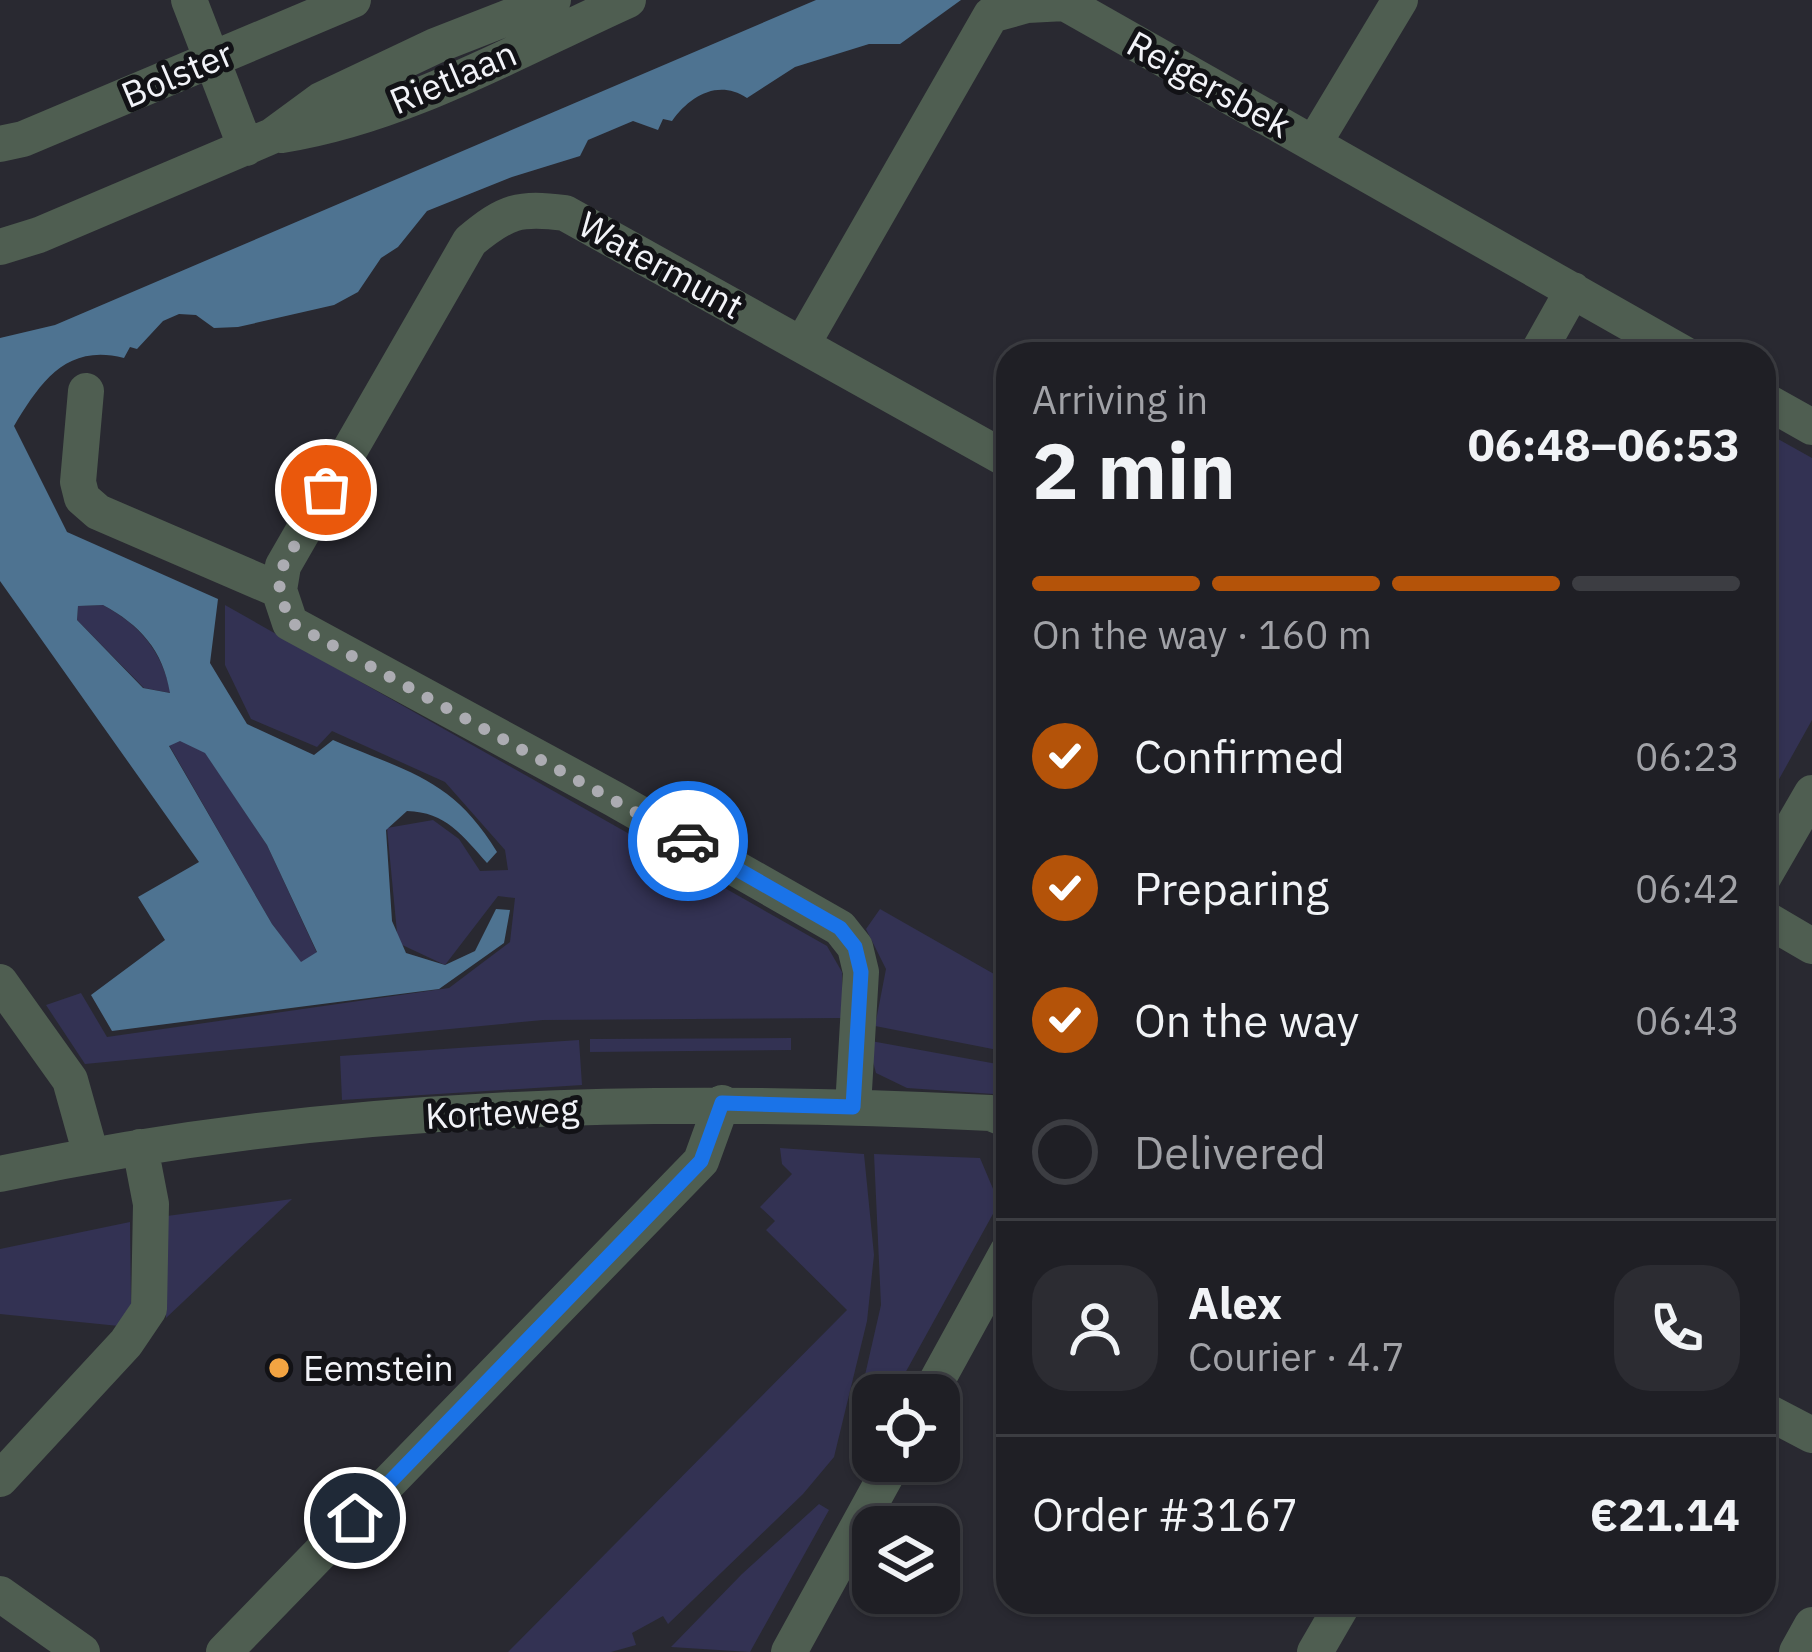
<!DOCTYPE html>
<meta charset="utf-8">
<style>
:root{--surface:#1f1f25;--page:#2c2c32;--text:#f1f3f6;--muted:#a1a2a7;--line:#3c3d42;--accent:#b45309}
body{margin:0;font-family:"IBM Plex Sans",sans-serif;background:var(--page);color:var(--text);height:100vh;display:flex;flex-direction:column;font-size:45px;white-space:nowrap}
*{box-sizing:border-box;margin:0}
p{font-size:39px;color:var(--muted)}
.icon{flex:none;width:66px;height:66px;fill:none;stroke:currentColor;stroke-width:2;stroke-linecap:round;stroke-linejoin:round}
.map{position:relative;flex:1;overflow:hidden}
.sheet{position:absolute;left:996px;top:342px;width:780px;height:1272px;display:flex;flex-direction:column;background:var(--surface);border-radius:36px;box-shadow:0 3px 9px #0004,0 0 0 3px var(--line)}
.sheet>*{flex:none}
.tools{position:absolute;left:852px;top:1374px;display:grid;gap:24px}
.tools a{display:grid;place-items:center;width:108px;height:108px;border-radius:24px;background:var(--surface);box-shadow:0 3px 9px #0004,0 0 0 3px var(--line);font-size:60px}
.pin{position:absolute;display:grid;place-items:center;width:102px;height:102px;color:#fff;margin:-51px;border:6px solid #fff;border-radius:50%;box-shadow:0 3px 12px #0007}
.courier{position:absolute;display:grid;place-items:center;width:120px;height:120px;margin:-60px;border:9px solid #1a73e8;border-radius:50%;background:#fff;color:#222;box-shadow:0 3px 15px #0007}
.summary em{font-style:normal;font-weight:800}
.summary div{display:flex;flex-direction:column-reverse}
.summary{display:flex;align-items:center;justify-content:space-between;height:204px;padding:0 36px}
h1{font-size:78px;font-weight:800;line-height:90px}
.bar{display:grid;grid-template-columns:repeat(4,1fr);gap:18px 12px;align-content:center;height:144px;padding:0 36px}
.bar i{height:15px;border-radius:9px;background:var(--line)}
.bar .current{background:var(--accent)}
.bar p{grid-column:span 4}
.line{display:flex;align-items:center;gap:30px;padding:0 36px;border-top:3px solid var(--line)}
.line div{flex:1}
.round{display:grid;place-items:center;flex:none;width:126px;height:126px;border-radius:36px;background:var(--page)}
ol{padding:0 36px;list-style:none}
li{display:flex;align-items:center;gap:36px;height:132px}
li p{margin-inline-start:auto}
li .icon{padding:12px;border-radius:50%;background:var(--accent);color:#fff;stroke-width:4}
li:last-child{color:var(--muted)}
li i{width:66px;height:66px;border:6px solid var(--line);border-radius:50%}
.map>svg:first-child{display:block}
.green{fill:#333253}
.water{fill:#4e7391;fill-rule:evenodd}
.lines{fill:none;stroke-linecap:round;stroke-linejoin:round}
.minor{stroke:#4f5e51;stroke-width:36}
.done{stroke:#acacb2;stroke-width:12;stroke-dasharray:0 21.6}
.route{stroke:#1a73e8;stroke-width:15}
.poi-dot{fill:#f3a442;stroke:#121216;stroke-width:4.5}
.labels{text-anchor:middle;stroke-width:10;stroke-linejoin:round;paint-order:stroke}
.street-label{font-size:36px;fill:#f2f3f8;stroke:#121216}
.poi-label{font-size:36px;fill:#f2f3f8;stroke:#121216;text-anchor:start}
</style>
<div class="map">
<svg width="1812" height="1652" viewBox="0 0 1812 1652">
<rect width="100%" height="100%" fill="#292931"/>
<path class="green" d="M1764 431 1812 458V720L1764 806Z
M103 605C141 626 161 650 171 693L144 688 77 620 78 606Z
M225 605 827 946 842 972V1018L543 1020 85 1064 46 1005 81 993 107 1037 449 988 510 942 515 898 498 896 445 965 398 943 387 828 433 820 459 839 480 871 508 870 505 850 445 782 332 731 317 747 251 719 225 665Z
M180 740 205 752 267 845 317 953 301 963 272 924 169 745Z
M880 909 1008 982V1052L875 1026 886 969 866 929Z
M791 1038V1050L590 1052V1039Z
M579 1040 582 1085 342 1100 340 1056Z
M871 1041 1008 1066V1095L907 1088 876 1073 869 1047Z
M780 1148 864 1154 874 1255 867 1321 834 1457 803 1494 668 1624 663 1616 632 1633 636 1645 611 1652H508L847 1310 766 1230 775 1221 760 1207 792 1174 782 1164Z
M874 1154 980 1158 999 1203 893 1395H873V1431L861 1453 852 1432 881 1305Z
M292 1199 166 1318 167 1216Z
M130 1222 131 1307 119 1326 0 1314V1249Z
M819 1504 829 1510 750 1652 671 1647 742 1574Z"/>
<path class="water" d="M816 0H961L900 44H869L795 67 747 98C718 79 690 96 672 121L663 119 658 130 633 121 588 140 580 156 512 177 427 211 398 247 381 258 358 292 334 305 238 327 214 328 196 315 179 314 163 321 137 349 130 347 124 358C66 343 40 383 14 426L67 532 218 599 210 663 247 724 314 755 333 740C408 772 453 779 497 852L487 863C463 836 446 812 407 811L386 830 392 921 406 953 445 965 475 951 496 909 510 910 504 943 439 989 112 1031 91 995 165 940 138 897 199 862 0 581V338L55 325ZM103 605C140 625 163 650 170 693L143 688 77 620 78 606ZM180 741 205 753 267 845 317 952 301 962 272 924 169 746Z"/>
<g class="lines">
<path class="minor" d="M189 0 246 148
M282 135C403 116 517 50 628 0
M1314 143 1400 0
M0 144 23 139 353 0
M0 247 39 235 272 136 321 100 435 46 553 0
M803 343 991 15 1027 5 1065 3 1684 354
M1537 354 1573 290
M86 391 78 482 82 498 98 512 279 590 290 623 614 799 840 928 855 947 861 972 853 1107
M1764 400 1812 427
M279 590 283 566 470 241C506 211 519 207 565 213L1008 460
M1764 876 1812 793
M1764 918 1812 946
M0 982 70 1080 91 1155
M0 1174C328 1103 657 1097 991 1113L1008 1120
M929 1395 1008 1251
M1764 1410 1812 1435
M0 1479 126 1343 149 1309 151 1204 140 1147
M0 1594 82 1652
M224 1652 701 1161 722 1103
M789 1652 894 1461
M1315 1652 1344 1602
M1797 1652 1812 1625"/>
</g>
<g class="lines">
<path class="done" d="M326 490 283 566 279 590 290 622 688 841"/>
<path class="route" d="M355 1518 701 1161 722 1103 853 1107 861 972 855 947 840 928 688 841"/>
</g>
<circle class="poi-dot" cx="279" cy="1368" r="12"/>
<g class="labels">
<g class="street-label">
<text transform="translate(177 74) rotate(-23)" y="13">Bolster</text>
<text transform="translate(453 77) rotate(-23)" y="13">Rietlaan</text>
<text transform="translate(1209 84) rotate(29)" y="13">Reigersbek</text>
<text transform="translate(661 265) rotate(29)" y="13">Watermunt</text>
<text transform="translate(502 1112) rotate(-3)" y="13">Korteweg</text>
</g>
<g class="poi-label">
<text x="303" y="1381">Eemstein</text>
</g>
</g>
</svg>
<div class="tools">
<a><svg class="icon" aria-label="locate" viewBox="0 0 24 24"><circle cx="12" cy="12" r="6"/><path d="M12 2v4M12 18v4M2 12h4M18 12h4"/></svg></a>
<a><svg class="icon" aria-label="layers" viewBox="0 0 24 24"><path d="M12 4l9 5-9 5-9-5zM3 14l9 5 9-5"/></svg></a>
</div>
<div class="pin" style="left:326px;top:490px;background:#ea580c"><svg class="icon" aria-label="bag" viewBox="0 0 24 24"><path d="M5 8h14l-1 12H6zM9 8a3 3 0 0 1 6 0"/></svg></div>
<div class="pin" style="left:355px;top:1518px;background:#1f2937"><svg class="icon" aria-label="home" viewBox="0 0 24 24"><path d="M3 11l9-7 9 7M6 9v11h12V9"/></svg></div>
<div class="courier" style="left:688px;top:841px"><svg class="icon" aria-label="car" viewBox="0 0 24 24"><path d="M5 17H2v-5l4-1 3-4h7l3 4 3 1v5h-3M9 17h6M6 11h13"/><circle cx="7" cy="17" r="2"/><circle cx="17" cy="17" r="2"/></svg></div>
<section class="sheet">
<div class="summary"><div><h1>2 min</h1><p>Arriving in</p></div><em>06:48–06:53</em></div>
<div class="bar"><i class="current"></i><i class="current"></i><i class="current"></i><i></i><p>On the way · 160 m</p></div>
<ol>
<li><svg class="icon" aria-label="check" viewBox="0 0 24 24"><path d="M5 12l5 5 9-10"/></svg>Confirmed<p>06:23</p></li>
<li><svg class="icon" aria-label="check" viewBox="0 0 24 24"><path d="M5 12l5 5 9-10"/></svg>Preparing<p>06:42</p></li>
<li><svg class="icon" aria-label="check" viewBox="0 0 24 24"><path d="M5 12l5 5 9-10"/></svg>On the way<p>06:43</p></li>
<li><i></i>Delivered</li>
</ol>
<div class="line" style="height:216px"><a class="round"><svg class="icon" aria-label="person" viewBox="0 0 24 24"><circle cx="12" cy="8" r="4"/><path d="M4 21q1-7 8-7t8 7"/></svg></a><div><b>Alex</b><p>Courier · 4.7</p></div><a class="round"><svg class="icon" aria-label="phone" viewBox="0 0 24 24"><path d="M5 4h4l2 5-3 2q2 4 5 5l2-3 5 2v4C11 20 4 13 5 4z"/></svg></a></div>
<div class="line" style="height:156px"><div>Order #3167</div><b>€21.14</b></div>
</section>
</div>
